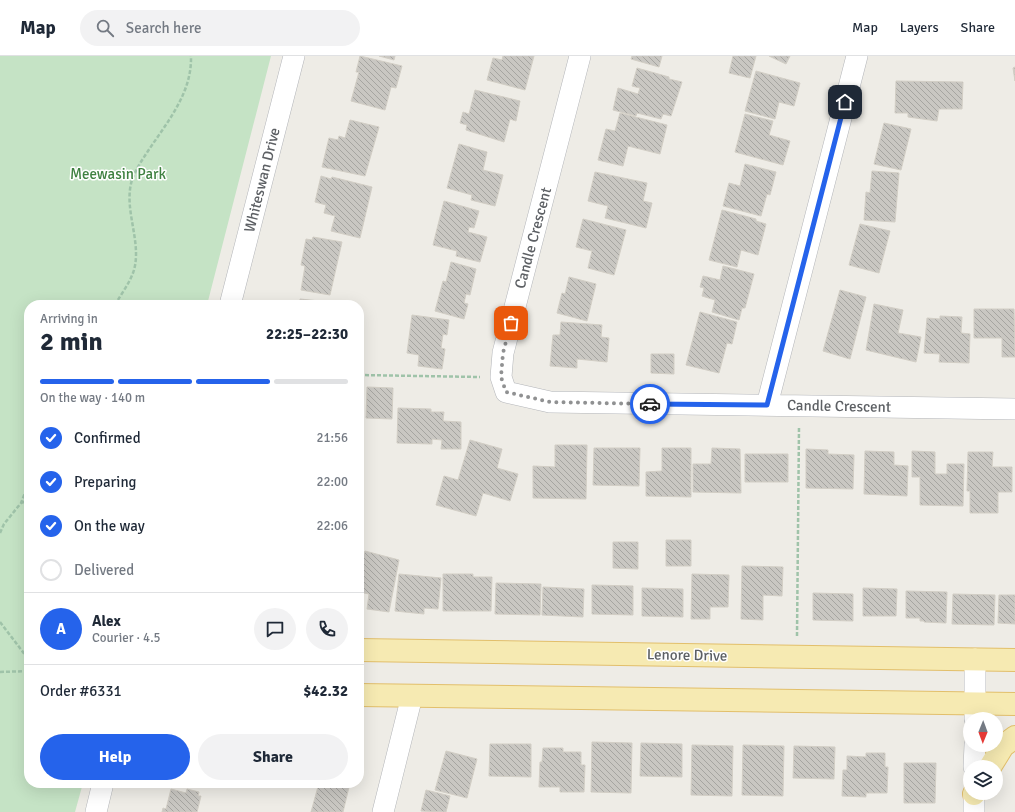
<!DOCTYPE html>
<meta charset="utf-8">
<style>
:root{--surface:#fff;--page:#f2f2f3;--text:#1f2937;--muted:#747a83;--line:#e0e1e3;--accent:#2563eb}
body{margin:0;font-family:Signika,sans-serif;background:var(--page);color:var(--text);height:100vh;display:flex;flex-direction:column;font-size:15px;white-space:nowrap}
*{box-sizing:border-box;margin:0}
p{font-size:13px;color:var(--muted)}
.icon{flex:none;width:22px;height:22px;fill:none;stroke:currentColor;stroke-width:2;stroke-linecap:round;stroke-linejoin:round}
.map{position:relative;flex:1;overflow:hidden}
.side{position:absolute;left:24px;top:244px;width:340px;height:488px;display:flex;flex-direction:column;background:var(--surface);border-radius:16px;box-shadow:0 4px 16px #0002}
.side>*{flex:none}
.needle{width:26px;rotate:181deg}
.controls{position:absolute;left:963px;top:656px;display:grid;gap:8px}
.controls a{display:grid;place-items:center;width:40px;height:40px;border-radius:50%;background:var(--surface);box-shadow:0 4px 16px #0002;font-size:20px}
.pin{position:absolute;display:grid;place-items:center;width:34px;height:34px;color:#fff;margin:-17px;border-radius:8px;box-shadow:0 2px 6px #0006}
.courier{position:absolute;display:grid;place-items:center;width:40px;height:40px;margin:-20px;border:3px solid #2563eb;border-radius:50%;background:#fff;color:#222;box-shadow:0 1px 5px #0007}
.overview em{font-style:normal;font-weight:700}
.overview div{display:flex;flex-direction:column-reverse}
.overview{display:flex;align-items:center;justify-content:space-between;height:68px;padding:0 16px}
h1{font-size:26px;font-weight:700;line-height:30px}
.bar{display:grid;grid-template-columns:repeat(4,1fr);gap:6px 4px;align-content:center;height:48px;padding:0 16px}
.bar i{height:5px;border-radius:3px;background:var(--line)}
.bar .active{background:var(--accent)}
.bar p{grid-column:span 4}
.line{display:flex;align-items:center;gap:10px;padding:0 16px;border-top:1px solid var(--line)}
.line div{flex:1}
.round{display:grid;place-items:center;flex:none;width:42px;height:42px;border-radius:21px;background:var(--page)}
ol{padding:0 16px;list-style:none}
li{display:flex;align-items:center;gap:12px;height:44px}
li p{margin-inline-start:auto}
li .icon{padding:4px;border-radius:50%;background:var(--accent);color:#fff;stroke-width:4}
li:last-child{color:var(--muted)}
li i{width:22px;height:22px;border:2px solid var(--line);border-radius:50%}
.button{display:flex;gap:8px;margin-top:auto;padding:8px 16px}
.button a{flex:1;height:46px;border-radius:24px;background:var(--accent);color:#fff;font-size:16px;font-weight:700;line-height:46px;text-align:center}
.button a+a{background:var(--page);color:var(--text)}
header{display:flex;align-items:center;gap:24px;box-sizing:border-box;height:56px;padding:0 20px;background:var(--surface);border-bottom:1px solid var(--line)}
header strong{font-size:19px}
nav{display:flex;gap:22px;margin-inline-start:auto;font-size:14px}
.search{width:280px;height:36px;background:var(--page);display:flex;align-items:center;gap:10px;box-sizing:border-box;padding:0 14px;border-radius:22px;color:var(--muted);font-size:15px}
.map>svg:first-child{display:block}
.green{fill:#c5e3c5}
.building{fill:url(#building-back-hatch);stroke:#d2cec5}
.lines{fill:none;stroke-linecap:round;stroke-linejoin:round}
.minor-casing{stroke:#b3b5b9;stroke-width:22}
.major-casing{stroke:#e2bf6b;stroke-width:24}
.path{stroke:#9fc3a9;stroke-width:2.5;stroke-dasharray:4 2;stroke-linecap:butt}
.minor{stroke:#fff;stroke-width:21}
.major{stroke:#f6eab2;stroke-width:22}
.done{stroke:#909192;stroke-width:4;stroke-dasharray:0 7.2}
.route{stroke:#2563eb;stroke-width:5}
.labels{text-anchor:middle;stroke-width:3;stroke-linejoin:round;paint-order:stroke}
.park-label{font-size:15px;fill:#3f8141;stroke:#fff}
.street-label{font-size:15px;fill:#5d6064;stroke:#fff}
</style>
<header>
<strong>Map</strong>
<div class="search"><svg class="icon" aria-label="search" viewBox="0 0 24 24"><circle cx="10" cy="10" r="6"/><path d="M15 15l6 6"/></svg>Search here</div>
<nav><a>Map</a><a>Layers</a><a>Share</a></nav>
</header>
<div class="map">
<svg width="1015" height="756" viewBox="0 0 1015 756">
<defs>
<pattern id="building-back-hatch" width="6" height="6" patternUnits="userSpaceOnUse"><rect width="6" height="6" fill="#c9c7c2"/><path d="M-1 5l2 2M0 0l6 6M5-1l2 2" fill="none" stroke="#a6a5a1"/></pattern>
</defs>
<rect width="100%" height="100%" fill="#eeece6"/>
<path class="green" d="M0 0H271L207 249H29V727H83L75 756H0Z"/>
<path class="building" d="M360 0 402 10 396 32 391 31 385 54 351 45 359 16H356Z
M379 0H395L394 4Z
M503 0H534L525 34 487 24 493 2 502 4Z
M632 0H662L659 11 631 3Z
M733 0H756L750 22 729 17Z
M769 0H790L786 8Z
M1015 11V25L1013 12Z
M637 12 669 21V23L682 26 671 60 663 58 661 63 637 57 636 60 613 54 618 32 638 38 640 32 632 30Z
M756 15 800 27 794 50 779 46 775 63 745 55Z
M896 25 963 26 962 53H939L937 65 908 61V57H895Z
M475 34 520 45 516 65 510 63 504 86 466 74 467 69 460 67 463 56 469 58Z
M620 57 667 69 660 98 628 90 623 110 598 104 606 73 615 75Z
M745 58 773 65 769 79 790 85 783 109 735 96Z
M350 64 379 71 365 120 322 111 329 82 338 84 339 80 345 82Z
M884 67 911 73 901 114 874 108Z
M459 88 487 96 483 114 503 119 495 150 471 144 472 139 447 132Z
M745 108 776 116 770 139 767 138 761 160 723 150 729 127 740 130Z
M872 115 899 117 895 166 864 164 866 136 870 137Z
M595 116 647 127 643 145 652 147 646 172 605 162 608 150 588 145Z
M321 120 331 123 332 121 372 131 360 182 331 175 335 160 324 157 326 149 315 146Z
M444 145 479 155 474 172 469 171 468 176 487 181 480 206 456 200 457 195 433 189Z
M722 154 756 163V165L766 168 758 199 741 194 737 211 709 204Z
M583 163 626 174 614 219 588 212 592 195 576 191Z
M860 168 890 175 879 217 849 209Z
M313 181 342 186 330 239 301 234 305 210 301 209 306 183 312 184Z
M451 206 476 213 470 239 466 238 464 247 468 248 464 263 435 255 443 225 446 226Z
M723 210 754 218 745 252H742L739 264 712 256 715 244 702 240 704 232 700 231 703 220 720 224Z
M569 221 596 228 587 265 557 257 562 237 565 238Z
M840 234 866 241 850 303 823 295Z
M300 243 359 249V252V249H300Z
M874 248 903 254 898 277 921 281 916 306 866 294Z
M974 253H1014L1015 301H1002V282H974Z
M700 256 737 266 732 288 727 287 719 317 686 309Z
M412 259 449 264 447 279 443 278 441 292 445 293 442 313 418 310 419 299 407 297Z
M940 260 962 261 961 277 970 278 969 307 939 306 940 298 924 297 927 262 940 263Z
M561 266 602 269 601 281 609 282 607 306 577 303V312L550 310 553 279H560Z
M651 298H674V318L651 317Z
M367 331 393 332 392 363 366 362Z
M398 352 431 353V356H444L443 365 461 366V393H441L442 384 432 383V388L397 387Z
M470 384 502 393 497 412 518 418 510 445 483 437 476 460 436 449 444 420 458 424Z
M555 389H587L586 443 533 442V410L555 411Z
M594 392H640L639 430 593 429Z
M662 392H691V441L646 440V416L662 415Z
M712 392 740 393 741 437 693 436V408H711Z
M806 393 828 394V398L854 399 853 433 806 432Z
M865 395 894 396V409L908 410 907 440 864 438Z
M912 395 935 396V418H947V408H964L963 450 920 449V421H912Z
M968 396H993L992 411H1012V436H998V457H970V435H967Z
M745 398H788V426H745Z
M666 484H691V510H666Z
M613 486H638V513L613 512Z
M365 495 399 504 389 556 367 553 369 538 359 536V497L364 498Z
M742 510 783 511 782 540 763 539V564L741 563Z
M399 518 441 522 438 553 424 552V558L395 555Z
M443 518H473V521H492L491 555H443Z
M692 518 729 519 728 551H710V563H691Z
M496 527 541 528 540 559 495 558Z
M592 529 633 530V559L592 558Z
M543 531 584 533 583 561 542 559Z
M642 532 683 533V561L642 560Z
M863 532 897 533 896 560H863Z
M906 535 947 536 946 567 924 566V565H920V562H906Z
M813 537 853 538V565L813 564Z
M953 538 995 539 994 569 952 568Z
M999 539H1015V568L998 567Z
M592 686 632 687 631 737 591 736Z
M641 687 682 688V721L640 720Z
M490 688H531V721L489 720Z
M692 689 733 690 732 740 691 739Z
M743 689 784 690 783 740 742 739Z
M794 690 835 691 834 723 793 722Z
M543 692H563V696H581V709H585L584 736H560V731H539L540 706H542Z
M446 695 477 703 467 742 435 734Z
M866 697H885V711H888L887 737H866V741L842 740 843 714H847V700L866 701Z
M904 707H936L935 747H904Z
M319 727H350L343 756H311Z
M171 733 186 737 187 733 199 736 198 740H201L197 756H162L163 752 166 753Z
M426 734 450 740 446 756 421 755Z"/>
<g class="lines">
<defs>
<path id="minor" d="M580 0 503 297 501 321 506 336 550 346 1015 353
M230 249 294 0
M767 349 857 0
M975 663V603
M974 711 975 689
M96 756 103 727
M383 756 412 640
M974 756V737"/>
<path id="major" d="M359 594 1015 604
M359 639 1015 648
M990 711 1003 690 1015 681
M974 738 975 737"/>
</defs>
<use href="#minor" class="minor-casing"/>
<use href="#major" class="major-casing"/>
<path class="path" d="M115 249C121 238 130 227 134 214 142 185 123 153 132 124 136 113 142 104 148 95 168 65 192 37 191 0
M359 319 480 321
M22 447 29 443
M0 477 4 468 21 447 29 427
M0 566 29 604
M797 580 799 371
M0 616 29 615"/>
<use href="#minor" class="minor"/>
<use href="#major" class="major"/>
</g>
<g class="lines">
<path class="done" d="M511 267 503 297 501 321 506 336 550 346 650 348"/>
<path class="route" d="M650 348 767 349 845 46"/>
</g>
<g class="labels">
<g class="park-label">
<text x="118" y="123">Meewasin Park</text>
</g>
<g class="street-label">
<text transform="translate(262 124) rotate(-76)" y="5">Whiteswan Drive</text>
<text transform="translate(533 182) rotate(-75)" y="5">Candle Crescent</text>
<text transform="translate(839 350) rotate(1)" y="5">Candle Crescent</text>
<text transform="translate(687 599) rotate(1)" y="5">Lenore Drive</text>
</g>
</g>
</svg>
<div class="controls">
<a><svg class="needle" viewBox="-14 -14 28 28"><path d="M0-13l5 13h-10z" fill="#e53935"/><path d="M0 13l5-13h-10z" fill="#747a83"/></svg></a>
<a><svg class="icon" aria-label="layers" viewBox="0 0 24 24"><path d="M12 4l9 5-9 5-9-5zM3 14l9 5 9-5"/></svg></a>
</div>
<div class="pin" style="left:511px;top:267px;background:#ea580c"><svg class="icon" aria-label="bag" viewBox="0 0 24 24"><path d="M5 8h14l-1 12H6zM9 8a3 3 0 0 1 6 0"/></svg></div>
<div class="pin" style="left:845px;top:46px;background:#1f2937"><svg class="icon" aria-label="home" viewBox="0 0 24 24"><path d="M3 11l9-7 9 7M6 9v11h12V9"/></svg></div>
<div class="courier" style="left:650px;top:348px"><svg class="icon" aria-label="car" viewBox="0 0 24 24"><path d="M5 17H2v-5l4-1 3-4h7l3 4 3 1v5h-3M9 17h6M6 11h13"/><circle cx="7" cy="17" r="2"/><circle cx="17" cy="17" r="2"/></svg></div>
<section class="side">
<div class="overview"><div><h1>2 min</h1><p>Arriving in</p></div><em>22:25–22:30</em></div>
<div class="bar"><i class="active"></i><i class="active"></i><i class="active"></i><i></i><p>On the way · 140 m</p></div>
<ol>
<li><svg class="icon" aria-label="check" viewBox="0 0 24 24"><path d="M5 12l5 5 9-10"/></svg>Confirmed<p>21:56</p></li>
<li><svg class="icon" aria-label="check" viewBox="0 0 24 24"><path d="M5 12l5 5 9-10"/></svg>Preparing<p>22:00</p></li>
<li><svg class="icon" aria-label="check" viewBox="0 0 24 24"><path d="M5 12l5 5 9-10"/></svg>On the way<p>22:06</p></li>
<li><i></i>Delivered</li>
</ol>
<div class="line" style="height:72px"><b class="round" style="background:var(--accent);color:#fff">A</b><div><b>Alex</b><p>Courier · 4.5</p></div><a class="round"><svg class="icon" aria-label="chat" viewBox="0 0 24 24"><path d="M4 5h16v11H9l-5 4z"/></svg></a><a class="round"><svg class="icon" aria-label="phone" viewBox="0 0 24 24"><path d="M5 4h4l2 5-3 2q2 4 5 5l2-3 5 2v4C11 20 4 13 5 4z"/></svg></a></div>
<div class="line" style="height:52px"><div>Order #6331</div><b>$42.32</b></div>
<div class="button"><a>Help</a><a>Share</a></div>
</section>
</div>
